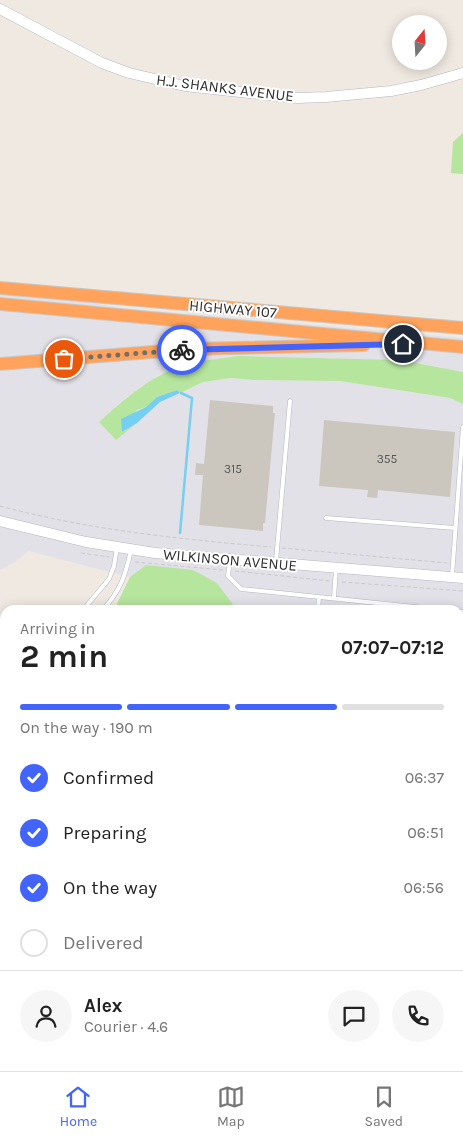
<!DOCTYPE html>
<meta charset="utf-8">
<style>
:root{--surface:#fff;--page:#f6f6f6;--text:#222;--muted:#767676;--line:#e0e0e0;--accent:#4264fb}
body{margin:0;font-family:Karla,sans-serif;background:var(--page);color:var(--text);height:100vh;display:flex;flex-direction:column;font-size:19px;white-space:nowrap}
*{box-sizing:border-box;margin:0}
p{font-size:16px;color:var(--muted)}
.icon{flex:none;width:28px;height:28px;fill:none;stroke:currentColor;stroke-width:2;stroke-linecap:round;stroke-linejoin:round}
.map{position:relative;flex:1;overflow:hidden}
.sheet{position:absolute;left:0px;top:605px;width:464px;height:466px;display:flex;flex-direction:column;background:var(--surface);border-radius:15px 15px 0 0;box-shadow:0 2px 12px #0003}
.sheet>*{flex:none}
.needle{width:32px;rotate:18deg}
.buttons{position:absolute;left:392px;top:15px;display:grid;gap:10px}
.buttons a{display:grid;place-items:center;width:55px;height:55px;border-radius:50%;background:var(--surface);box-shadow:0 2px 12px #0003;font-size:25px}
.pin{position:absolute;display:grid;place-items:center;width:42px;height:42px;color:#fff;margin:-21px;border:2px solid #fff;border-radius:50%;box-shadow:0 1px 5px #0007}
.courier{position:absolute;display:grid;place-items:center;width:50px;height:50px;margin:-25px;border:4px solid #4264fb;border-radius:50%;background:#fff;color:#222;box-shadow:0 1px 6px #0007}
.overview em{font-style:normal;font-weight:700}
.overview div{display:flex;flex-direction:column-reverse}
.overview{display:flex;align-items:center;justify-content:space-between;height:85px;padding:0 20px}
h1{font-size:32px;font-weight:700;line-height:38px}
.bar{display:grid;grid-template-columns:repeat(4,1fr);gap:8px 5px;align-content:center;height:60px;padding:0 20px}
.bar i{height:6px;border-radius:4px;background:var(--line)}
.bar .selected{background:var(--accent)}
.bar p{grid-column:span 4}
.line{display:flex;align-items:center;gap:12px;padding:0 20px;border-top:1px solid var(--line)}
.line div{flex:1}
.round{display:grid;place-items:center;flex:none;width:52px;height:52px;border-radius:26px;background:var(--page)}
ol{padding:0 20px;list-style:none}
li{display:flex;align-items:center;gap:15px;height:55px}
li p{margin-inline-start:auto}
li .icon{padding:5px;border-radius:50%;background:var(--accent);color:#fff;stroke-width:4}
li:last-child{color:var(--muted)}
li i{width:28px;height:28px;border:2px solid var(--line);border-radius:50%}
.menu{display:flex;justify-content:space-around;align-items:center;height:70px;border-top:1px solid var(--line);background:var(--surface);font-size:14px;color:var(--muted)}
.menu a{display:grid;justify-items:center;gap:2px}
.menu .selected{color:var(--accent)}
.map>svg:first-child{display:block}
.industrial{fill:#e3e1e8}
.green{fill:#b6e59e}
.water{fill:#75cff0}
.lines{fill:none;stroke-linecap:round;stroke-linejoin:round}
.stream{stroke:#75cff0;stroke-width:2.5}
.building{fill:#cbc7bf}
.lane-casing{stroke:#b4b7c1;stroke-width:5}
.secondary-casing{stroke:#b4b7c1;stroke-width:11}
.highway-casing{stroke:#c9c9c9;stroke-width:14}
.path{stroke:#c9c9c9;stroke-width:1;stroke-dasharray:4 2.5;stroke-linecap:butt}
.lane{stroke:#fff;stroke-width:4}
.secondary{stroke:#fff;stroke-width:10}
.highway{stroke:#ffa35c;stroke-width:12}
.done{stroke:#726f6d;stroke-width:5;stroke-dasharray:0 9}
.route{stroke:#4264fb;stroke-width:6}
.labels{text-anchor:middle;stroke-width:4;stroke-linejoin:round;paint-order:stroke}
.number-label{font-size:12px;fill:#555452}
.street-label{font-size:15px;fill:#2e2e2e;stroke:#fff}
</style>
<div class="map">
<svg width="463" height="1071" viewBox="0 0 463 1071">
<rect width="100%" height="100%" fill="#efe9e1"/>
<path class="industrial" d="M0 288 124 308 463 338V372L400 360 238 356 185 365 159 375 128 396 99 422 116 440 160 402 203 382 231 378 254 380 340 381 450 398 463 404V865L459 844V610H237L146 565 130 577 28 551 15 562 0 570Z
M0 923 5 929V1066H151L154 1071H0Z
M463 1025V1071H455L453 1066H459V1030Z"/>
<path class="green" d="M463 133V174L451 173 453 142Z
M238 356 400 360 463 372V404L450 398 340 381 254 380 231 378 203 382 180 393 177 390 157 397 146 407 137 410 122 432 137 423 116 440 99 422C125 399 151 375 185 365 202 360 220 359 238 356Z
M146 565 193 570 217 583 237 610H114L130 577Z
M5 741V929L0 923V749Z
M459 844 463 865V1025L459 1030Z
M151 1066H218L223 1071H154Z
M309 1066H453L455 1071H310Z"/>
<path class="water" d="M177 390 180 393 160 402 137 423 122 432 121 419 146 407 157 397Z
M218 1066H309L310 1071H223Z"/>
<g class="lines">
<path class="stream" d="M180 533 192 398 181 393"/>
</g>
<path class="building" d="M210 400 273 406V413H275L265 523H263V531L199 525 203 475H195L196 463 204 464Z
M324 420 455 432 450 497 378 490 377 498 367 497 368 490 319 486Z"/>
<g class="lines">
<defs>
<path id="lane" d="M326 518 455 528
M230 560 228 576 241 589 444 610
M276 561 290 401
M452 576 463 427
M334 598 336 568
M83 610 109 579 114 566 117 547
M103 610C121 589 125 577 131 550
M318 610 319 597
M459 612H463
M0 738 5 732
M0 941 5 947
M105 1066 108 1071"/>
<path id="secondary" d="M0 9 102 63 129 73 185 86 297 98 326 97 391 91 421 85 463 73
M0 521 86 542 155 553 463 578"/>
<path id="highway" d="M0 288 463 328
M0 304 463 347
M0 364 190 349 364 345"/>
</defs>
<use href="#lane" class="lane-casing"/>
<use href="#secondary" class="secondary-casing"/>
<use href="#highway" class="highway-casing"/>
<path class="path" d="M0 506C89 530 179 539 271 547
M282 548 447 563
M81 553 109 557
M135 562 223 570
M235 571 330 581
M342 582 463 591"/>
<use href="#lane" class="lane"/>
<use href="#secondary" class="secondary"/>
<use href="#highway" class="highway"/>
</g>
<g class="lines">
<path class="done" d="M64 359 182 350"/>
<path class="route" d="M182 350 403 344"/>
</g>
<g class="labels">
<g class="number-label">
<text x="387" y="463">355</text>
<text x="233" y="473">315</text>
</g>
<g class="street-label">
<text transform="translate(225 88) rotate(7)" y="5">H.J. SHANKS AVENUE</text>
<text transform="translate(233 309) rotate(5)" y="5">HIGHWAY 107</text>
<text transform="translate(230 560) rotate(5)" y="5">WILKINSON AVENUE</text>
</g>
</g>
</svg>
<div class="buttons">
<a><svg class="needle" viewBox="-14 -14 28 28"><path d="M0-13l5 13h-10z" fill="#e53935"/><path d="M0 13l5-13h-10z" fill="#767676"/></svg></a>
</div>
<div class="pin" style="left:64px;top:359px;background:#ea580c"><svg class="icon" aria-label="bag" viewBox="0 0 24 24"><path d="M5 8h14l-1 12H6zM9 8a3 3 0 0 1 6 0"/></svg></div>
<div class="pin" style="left:403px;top:344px;background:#1f2937"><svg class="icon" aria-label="home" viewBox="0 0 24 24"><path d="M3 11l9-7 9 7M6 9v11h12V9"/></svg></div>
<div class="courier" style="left:182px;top:350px"><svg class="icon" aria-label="bike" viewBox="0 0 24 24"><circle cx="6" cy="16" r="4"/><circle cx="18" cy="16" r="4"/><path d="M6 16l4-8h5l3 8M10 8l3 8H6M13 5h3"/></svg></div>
<section class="sheet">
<div class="overview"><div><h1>2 min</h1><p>Arriving in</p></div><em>07:07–07:12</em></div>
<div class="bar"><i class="selected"></i><i class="selected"></i><i class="selected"></i><i></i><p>On the way · 190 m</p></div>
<ol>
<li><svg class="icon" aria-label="check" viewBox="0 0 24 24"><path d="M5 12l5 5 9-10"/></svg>Confirmed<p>06:37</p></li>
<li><svg class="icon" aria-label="check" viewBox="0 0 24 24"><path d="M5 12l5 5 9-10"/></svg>Preparing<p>06:51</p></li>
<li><svg class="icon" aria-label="check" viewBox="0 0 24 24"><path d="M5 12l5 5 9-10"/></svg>On the way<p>06:56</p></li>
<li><i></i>Delivered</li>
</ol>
<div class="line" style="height:90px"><a class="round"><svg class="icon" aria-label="person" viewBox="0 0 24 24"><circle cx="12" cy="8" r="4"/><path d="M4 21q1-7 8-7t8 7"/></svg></a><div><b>Alex</b><p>Courier · 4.6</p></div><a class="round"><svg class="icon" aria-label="chat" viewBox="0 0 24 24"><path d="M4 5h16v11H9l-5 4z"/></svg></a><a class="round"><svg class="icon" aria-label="phone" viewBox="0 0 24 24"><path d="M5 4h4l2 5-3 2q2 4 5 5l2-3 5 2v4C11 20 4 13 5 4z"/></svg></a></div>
</section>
</div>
<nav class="menu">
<a class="selected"><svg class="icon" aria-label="home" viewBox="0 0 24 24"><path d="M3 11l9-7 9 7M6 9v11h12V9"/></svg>Home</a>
<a><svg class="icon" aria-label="map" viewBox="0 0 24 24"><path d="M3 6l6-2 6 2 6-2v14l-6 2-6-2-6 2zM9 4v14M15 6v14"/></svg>Map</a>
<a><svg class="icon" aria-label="saved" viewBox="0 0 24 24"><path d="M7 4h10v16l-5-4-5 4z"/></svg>Saved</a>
</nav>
